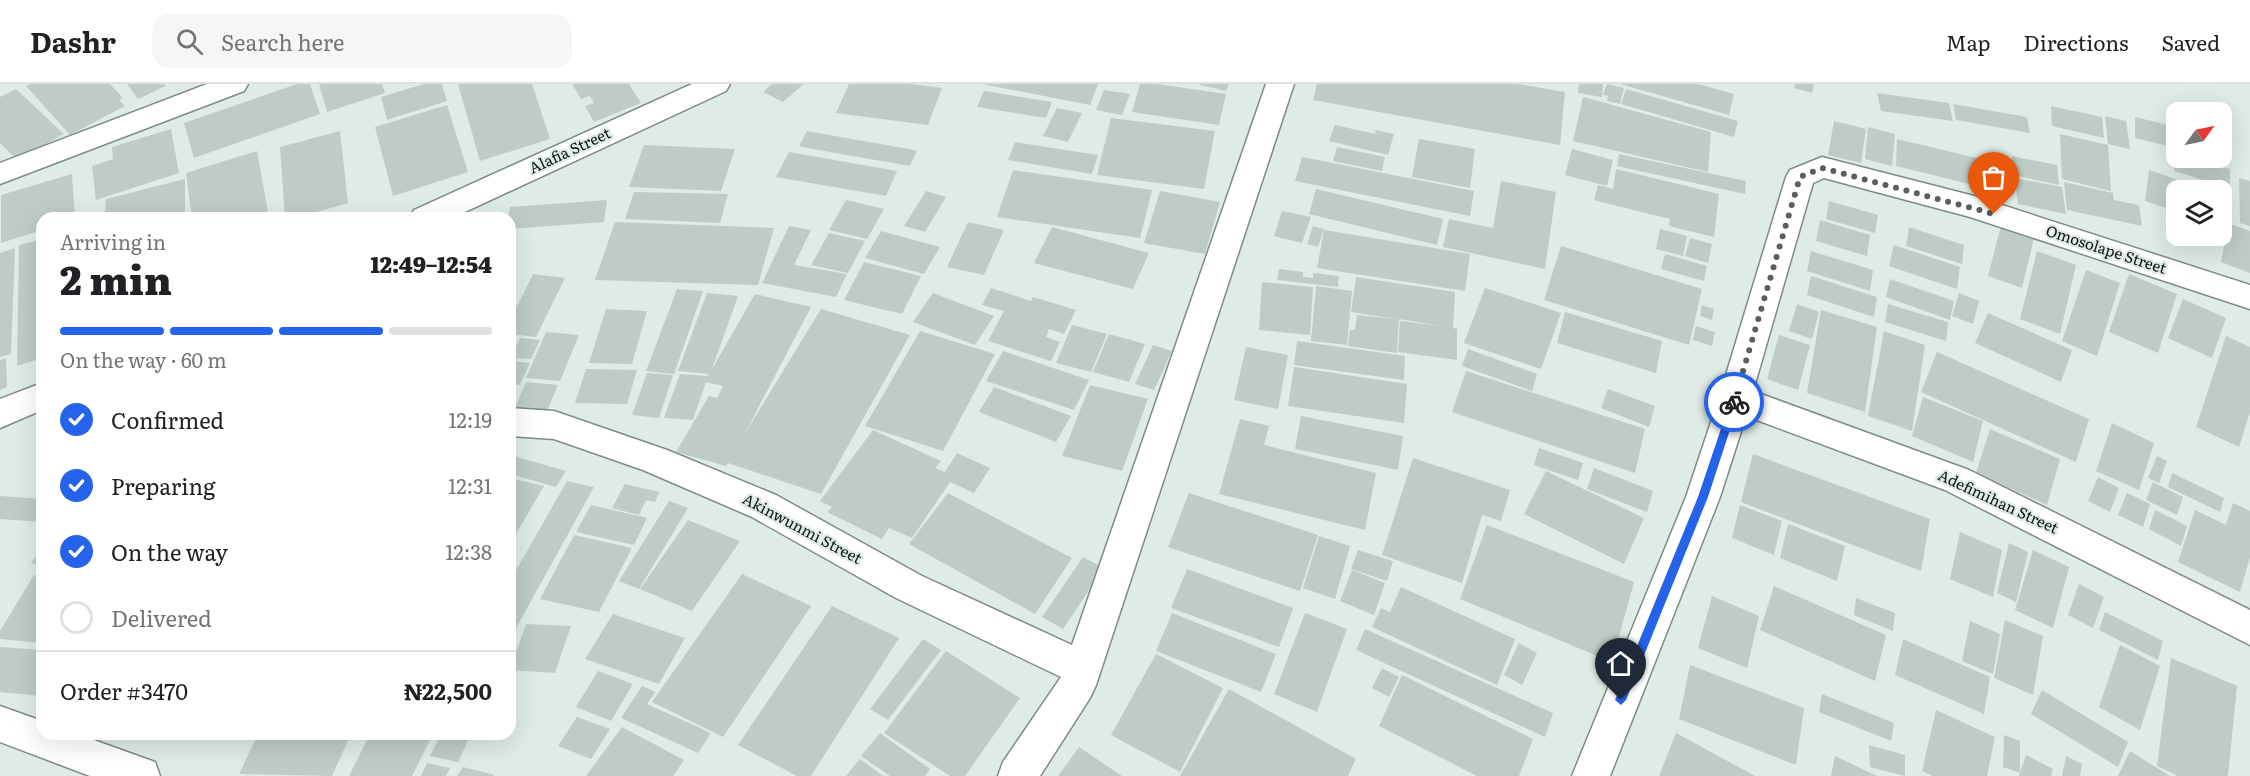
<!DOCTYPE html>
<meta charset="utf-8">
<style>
:root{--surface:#fff;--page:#f6f6f6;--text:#202124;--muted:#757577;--line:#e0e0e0;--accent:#2563eb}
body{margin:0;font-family:Literata,serif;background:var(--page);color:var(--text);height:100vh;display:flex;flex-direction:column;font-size:22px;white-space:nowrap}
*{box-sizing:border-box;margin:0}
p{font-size:20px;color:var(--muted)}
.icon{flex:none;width:33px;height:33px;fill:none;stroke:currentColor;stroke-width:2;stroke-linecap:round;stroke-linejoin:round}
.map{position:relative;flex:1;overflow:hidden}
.details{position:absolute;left:36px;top:128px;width:480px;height:528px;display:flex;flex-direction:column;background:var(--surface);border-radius:18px;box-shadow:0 6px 24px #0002}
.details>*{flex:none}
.needle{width:39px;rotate:57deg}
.controls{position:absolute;left:2166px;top:18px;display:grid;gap:12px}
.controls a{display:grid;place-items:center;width:66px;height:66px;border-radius:12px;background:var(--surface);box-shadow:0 6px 24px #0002;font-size:30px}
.pin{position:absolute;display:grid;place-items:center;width:51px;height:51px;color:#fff;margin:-62px -26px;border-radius:50% 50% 50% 0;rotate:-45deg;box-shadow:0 0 6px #0007}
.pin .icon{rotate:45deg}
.courier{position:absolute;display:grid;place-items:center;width:60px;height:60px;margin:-30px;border:4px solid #2563eb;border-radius:50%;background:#fff;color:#222;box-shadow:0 2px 8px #0007}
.overview em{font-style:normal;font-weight:800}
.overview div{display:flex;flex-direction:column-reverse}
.overview{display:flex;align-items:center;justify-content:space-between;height:102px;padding:0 24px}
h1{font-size:39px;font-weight:800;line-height:45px}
.bar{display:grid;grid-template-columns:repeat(4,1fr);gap:9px 6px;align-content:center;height:72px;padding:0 24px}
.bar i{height:8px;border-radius:4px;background:var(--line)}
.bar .on{background:var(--accent)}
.bar p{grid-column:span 4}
.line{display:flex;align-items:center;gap:15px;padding:0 24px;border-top:2px solid var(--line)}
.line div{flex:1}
ol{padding:0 24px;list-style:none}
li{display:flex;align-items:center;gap:18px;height:66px}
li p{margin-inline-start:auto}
li .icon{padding:6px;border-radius:50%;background:var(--accent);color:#fff;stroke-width:4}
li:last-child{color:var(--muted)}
li i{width:33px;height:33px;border:3px solid var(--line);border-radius:50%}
header{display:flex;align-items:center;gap:36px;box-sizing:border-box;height:84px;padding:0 30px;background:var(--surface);border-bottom:2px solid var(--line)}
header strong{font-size:28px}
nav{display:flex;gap:33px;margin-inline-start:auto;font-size:21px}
.search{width:420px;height:54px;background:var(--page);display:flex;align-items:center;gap:15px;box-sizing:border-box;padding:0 21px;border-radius:18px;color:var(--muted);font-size:22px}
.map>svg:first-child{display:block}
.building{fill:#bfccc5}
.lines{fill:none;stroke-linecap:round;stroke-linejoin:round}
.minor-casing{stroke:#7f8b85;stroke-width:3}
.minor{fill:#fff;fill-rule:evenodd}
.route{fill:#2563eb}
.done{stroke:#585f5c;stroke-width:6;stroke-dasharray:0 10.8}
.labels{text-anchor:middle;stroke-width:4.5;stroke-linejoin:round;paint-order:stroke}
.street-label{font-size:15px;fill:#0f1412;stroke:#dfebe5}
</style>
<header>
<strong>Dashr</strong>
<div class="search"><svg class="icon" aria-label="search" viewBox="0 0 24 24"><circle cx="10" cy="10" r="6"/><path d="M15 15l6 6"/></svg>Search here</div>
<nav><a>Map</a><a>Directions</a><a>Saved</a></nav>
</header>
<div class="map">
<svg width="2250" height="692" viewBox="0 0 2250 692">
<rect width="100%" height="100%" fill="#dfebe5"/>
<path class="building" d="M31 0H110L123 14 119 16 125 22 70 51 26 2Z
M127 0H164L166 2 138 15Z
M297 0H310L320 30 194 74 184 39Z
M319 0H382L385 9 327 28Z
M424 0H442L447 17 387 36 381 13Z
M458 0H532L550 55 480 77Z
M572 0H629L641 19 594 38 585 22 594 19 590 12 581 15Z
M772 0H804L783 18 763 8Z
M849 0H911L942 4 928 41 836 29Z
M982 0H1098L1090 21Z
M1140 0H1157L1226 10 1219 41 1132 28Z
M1197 0H1229L1226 7Z
M1317 0H1518L1565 8 1560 61 1313 16Z
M1579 0H1603L1602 13 1578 9Z
M1607 0 1624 4 1620 20 1607 17 1608 12 1603 11Z
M1620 0H1698L1734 10 1729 31Z
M1795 0H1814L1812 9 1794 4Z
M16 5 64 50 17 76 0 59V13Z
M1626 5 1738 37 1734 53 1621 20Z
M1104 6 1130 10 1122 31 1096 26Z
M984 7 1052 18 1046 34 977 23Z
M1877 9 1949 19 1953 37 1881 27Z
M1583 13 1711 48 1708 88 1573 57Z
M1953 20 2027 33 2030 49 1956 36Z
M447 21 468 88 393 112 375 43Z
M2051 22 2102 33 2104 54 2052 42Z
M1057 24 1082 29 1068 58 1043 52Z
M2105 32 2126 37 2130 65 2108 60Z
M2135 33 2176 43V64L2135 54Z
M1111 34 1215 47 1204 105 1097 91Z
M1834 37 1866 45 1861 79 1828 71Z
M1335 41 1375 50 1376 46 1394 50 1388 71 1329 57Z
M1868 43 1895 50 1892 82 1865 75Z
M171 45 179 89 96 116 92 82 113 75 112 63Z
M340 47 348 119 296 134H285L280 63Z
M807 47 909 65 917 67 910 82 807 64 799 62Z
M2060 50 2108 61 2111 107 2062 95Z
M2222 54 2226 56 2229 77 2216 74H2222Z
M1419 55 1475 65 1470 104 1412 93Z
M1897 55 2010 82V110L1896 82Z
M1015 58 1098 71 1092 90 1008 76Z
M644 61 735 65 721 107 629 103Z
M1337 63 1385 73 1382 87 1333 77Z
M1572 65 1613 76 1607 102 1565 91Z
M257 67 269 134H192L186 89Z
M789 68 897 87 886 112 776 93Z
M1619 70 1746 97 1745 110 1617 82Z
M2012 72 2057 81 2059 101 2013 91Z
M1302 73 1474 107 1470 132 1295 97Z
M2175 74H2191L2230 85V104L2174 87Z
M1616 85 1719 110 1714 153 1669 142 1670 135 1594 116 1598 101 1613 105Z
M1013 86 1152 106 1140 154 997 133Z
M2149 86 2176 95 2172 126 2145 117Z
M72 90 75 134H42V146L1 159V111Z
M2015 94 2062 103 2066 130 2018 120Z
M2239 94 2250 97V142L2240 139Z
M185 95V134H105L106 115Z
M2180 96 2213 106H2179Z
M1501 97 1556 108 1545 185 1443 163 1449 135 1493 144Z
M2064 98 2113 109 2114 116 2139 121 2142 142 2067 126Z
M1316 105 1443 135 1437 161 1309 130Z
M926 107 946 113 925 148 904 142Z
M1160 107 1220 118 1205 170 1144 159Z
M634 108 728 110 720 139 625 135Z
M607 116 604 138 510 145V134H508L510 123Z
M846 116 884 125 867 155 829 146Z
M1829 117 1878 131 1875 149 1826 135Z
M1282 127 1311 133 1302 159 1274 152Z
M1820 136 1870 151 1867 172 1816 157Z
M615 138 774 144 758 201 595 196Z
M968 138 1004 146 984 191 947 183Z
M2228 139 2250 147V189L2221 178Z
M789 142 811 146 794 181 847 190 836 213 762 199Z
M1313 142 1324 145 1318 163 1307 160Z
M2001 142 2034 154 2022 204 1988 192Z
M1052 143 1149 169 1133 205 1034 179Z
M1909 143 1964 161 1962 180 1906 162Z
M1660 145 1687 152 1683 172 1656 165Z
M1324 146 1470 170 1465 207 1317 184Z
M881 147 940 163 924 190 865 174Z
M829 149 865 157 848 189 811 181Z
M1690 154 1712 160 1708 179 1685 172Z
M42 155V274L17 282 19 161Z
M1894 161 1960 183 1957 205 1889 182Z
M1561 162 1702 205 1689 261 1544 216Z
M15 164 11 270 0 273V169Z
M1811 167 1873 186 1870 207 1807 187Z
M2037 167 2076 181 2060 250 2020 235Z
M1665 170 1707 182 1704 197 1661 185Z
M864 178 921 192 902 230 844 216Z
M1279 185 1303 188V193L1313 194V189L1339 192 1338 203 1277 196Z
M2086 186 2120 199 2097 272 2062 257Z
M533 190 565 194 536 253 510 250V237Z
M2129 190 2177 210 2158 269 2109 248Z
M1811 192 1877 213 1874 233 1807 211Z
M1356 193 1455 208 1453 244 1457 245V276L1398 268 1400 237 1441 242 1399 235 1397 269 1348 262 1350 246H1355L1357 231 1396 235 1351 228Z
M1890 195 1954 217 1950 236 1886 213Z
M1262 198 1313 203 1310 251 1259 246Z
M1316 202 1352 207 1347 261 1311 257Z
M991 204 1031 217 1033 213 1076 226 1064 250 1049 245 1046 253 1060 258 1051 277 988 257 1004 227 982 221Z
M1485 204 1561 229 1541 285 1464 259Z
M677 205 703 207 674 290 646 287Z
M707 209 738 212 712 285 755 210 811 223 744 351 821 225 910 251 821 410 728 379 726 382 676 368 709 312 717 314 723 302 706 298 693 336 664 334 680 290 708 292 709 290 678 287Z
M933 209 994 232 975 261 913 238Z
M1959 209 1979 217 1973 240 1952 232Z
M2183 215 2226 234 2212 274 2168 254Z
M1797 220 1819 228 1812 255 1789 247Z
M1888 220 1948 238 1946 257 1885 238Z
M1702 221 1714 225 1712 236 1700 232Z
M606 225 647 227 632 280 589 279Z
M1821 226 1877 243 1865 328 1807 309Z
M1565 228 1662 257 1656 289 1557 259Z
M1988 229 2072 266 2061 298 1975 259Z
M1072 241 1107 250 1091 288 1056 279Z
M1696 242 1715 248 1712 262 1693 256Z
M920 247 995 270 943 367 865 342Z
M1884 247 1925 261 1912 347 1868 332Z
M546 248 579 251 560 297 526 294Z
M1109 250 1145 260 1129 298 1093 288Z
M1779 251 1810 261 1798 306 1767 295Z
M2226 252 2250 263V328L2239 363 2196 343Z
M520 254 540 256 531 275 511 274Z
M1297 257 1405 272 1404 296 1294 281Z
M1153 261 1172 267 1154 306 1135 300Z
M1246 263 1288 271 1278 325 1234 316Z
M1468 265 1537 290 1532 307 1462 282Z
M1003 267 1089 296 1074 326 986 297Z
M1937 268 2089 335 2076 378 1921 308Z
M6 274 7 303 0 306V276Z
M510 277 530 279 520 301 510 300Z
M1294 283 1407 300 1404 339 1288 322Z
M586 285 637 286 627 320 575 319Z
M1466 287 1645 345 1635 389 1452 328Z
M647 289 673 291 659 334 632 331Z
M526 298 558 301 544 334 512 331Z
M1090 301 1148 315 1122 387 1062 372Z
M994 303 1071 332 1056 358 979 328Z
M1608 305 1655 322 1649 343 1601 324Z
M1923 313 1983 337 1973 378 1912 352Z
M1301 332 1403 352 1398 386 1295 365Z
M1240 335 1269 342 1264 361 1376 389 1365 446 1219 410Z
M2112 339 2154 359 2139 406 2096 387Z
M1990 345 2060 375 2047 421 1976 389Z
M873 346 941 377 935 384 945 388 957 369 990 384 974 409 950 398 912 454 889 444 882 455 827 428 832 423 820 417Z
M1539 364 1583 379 1578 396 1534 381Z
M1753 370 1930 435 1921 487 1741 418Z
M510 371 566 387 556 403 510 390Z
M2157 372 2167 377 2159 399 2148 394Z
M1413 374 1510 406 1501 437 1482 431 1462 499 1382 471Z
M1594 384 1653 407 1647 428 1587 405Z
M1546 387 1644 434 1624 480 1524 430Z
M2172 389 2224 414 2220 428 2168 403Z
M2098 393 2119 404 2110 428 2088 417Z
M510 394 544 402 510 460Z
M567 397 594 403 510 555V497Z
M2153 398 2183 413 2177 431 2146 416Z
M625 400 659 408 655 418 646 416 639 431 612 424Z
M948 409 1072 474 1035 530 909 460Z
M1189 409 1318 451 1300 507 1168 463Z
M2127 409 2150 420 2143 443 2118 431Z
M0 412 42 415V438L0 435Z
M669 417 688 424 639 505 619 497Z
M2233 419 2250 427V473L2240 508 2178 478 2195 426 2226 441Z
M591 421 647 434 634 461 576 448Z
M1740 421 1782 437 1774 471 1732 454Z
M2155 426 2187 442 2181 462 2149 445Z
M688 436 740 457 692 527 640 505Z
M1788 440 1845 462 1837 497 1780 474Z
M1487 441 1634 498 1612 578 1460 515Z
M1960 448 2002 466 1993 513 1950 495Z
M574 451 632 464 599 528 540 515Z
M1319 452 1350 462 1335 515 1303 504Z
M2009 459 2028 468 2016 518 1997 509Z
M42 464V481L31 479Z
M1358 466 1393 477 1387 497 1351 485Z
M2033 466 2069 483 2053 544 2015 526Z
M1083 473 1104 484 1063 545 1042 533Z
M1187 485 1293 524 1279 563 1171 524Z
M1352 486 1385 499 1374 531 1340 517Z
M742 490 811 522 723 653 652 618Z
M34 491 42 492V559L0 555V547Z
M2079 500 2104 513 2093 544 2068 531Z
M1774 502 1886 551 1875 597 1760 546Z
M1401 503 1515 555 1497 601 1372 543 1381 524 1390 528Z
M1712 512 1759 532 1747 584 1698 564Z
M1856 514 1895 529 1893 547 1854 531Z
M832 522 899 554 811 692H797L738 661Z
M2105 528 2163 557 2158 576 2099 546Z
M1172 529 1276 570 1261 608 1156 567Z
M1305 529 1347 545 1317 628 1274 610Z
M613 530 685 554 659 600 585 575Z
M2005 536 2043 552 2033 611 1994 594Z
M1970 537 2000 550 1993 590 1962 577Z
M526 540 571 542 555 589 510 586Z
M1365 545 1553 629 1545 653 1356 566Z
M923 555 941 566 888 636 870 625Z
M1903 555 1990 593 1984 630 1895 591Z
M1519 559 1537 569 1522 601 1504 591Z
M2120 561 2160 582 2140 646 2099 623Z
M0 563 42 566 41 612 0 608Z
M946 567 1020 614 965 692H950L884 649Z
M1156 570 1223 604 1180 688 1111 651Z
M2171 574 2237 602 2228 692H2178L2157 682Z
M1690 581 1804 624 1796 681 1679 635Z
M1382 584 1399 593 1389 613 1372 604Z
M598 587 633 600 611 637 576 623Z
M1402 591 1533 655 1519 692H1477L1379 642Z
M642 602 655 608 647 620 711 649 698 669 621 634Z
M1229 605 1356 675 1348 692H1180Z
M2042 606 2128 658 2118 683 2031 630Z
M1822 610 1894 639 1891 657 1819 628Z
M1936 626 1995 653 1987 692H1933L1922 687Z
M577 633 610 645 591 675 558 662Z
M622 643 684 676 673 692H586Z
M880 649 930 685 925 692H890L861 672Z
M1676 649 1755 692H1659Z
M183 650H236L234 655Z
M258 650H351L332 692 239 690Z
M370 650H433L412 692H349Z
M441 650H471L458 678 430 672Z
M2004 651 2020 657V689L2003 683Z
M1869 661 1905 671V692L1870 683Z
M1079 663 1122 692H1058Z
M2130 667 2170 692H2118Z
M2026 671 2053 685 2051 692H2019Z
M1835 672 1877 692H1831Z
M2066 672 2082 680 2080 692H2062Z
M860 675 883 692H846Z
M427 679 450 684 446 692H421Z
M463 683 494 691V692H457Z"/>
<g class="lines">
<defs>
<path id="minor" d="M207 0H248L244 7 0 100V79Z
M692 0H730L726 7 452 134H410L414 126Z
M1266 0H1294L1096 601 1090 614 1040 692H998L1003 678 1061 593 896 514 752 433 643 386 554 355 510 352V324L554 327 667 366 776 411 922 492 1072 561Z
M1822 73 1974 112 2250 201V225L1970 133 1824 94 1813 99 1753 307 1969 386 2250 526V561L1945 406 1746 332 1720 413 1610 692H1572L1686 413 1719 314 1786 93 1790 86Z
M42 299V326L0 344V315Z
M0 622 42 637V650H77L155 678 160 692H90L0 658Z"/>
</defs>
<use href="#minor" class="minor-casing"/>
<use href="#minor" class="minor"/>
</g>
<path class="route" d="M1734 314 1739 318 1708 413 1626 616 1621 621 1615 616 1698 413 1730 318Z"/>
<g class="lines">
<path class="done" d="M1734 318 1800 93 1822 84 1994 130"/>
</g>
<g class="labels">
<g class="street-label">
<text transform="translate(570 67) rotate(-25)" y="5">Alafia Street</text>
<text transform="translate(2106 166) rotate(18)" y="5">Omosolape Street</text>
<text transform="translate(1998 418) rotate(25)" y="5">Adefimihan Street</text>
<text transform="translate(802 445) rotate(28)" y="5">Akinwunmi Street</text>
</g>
</g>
</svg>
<div class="controls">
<a><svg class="needle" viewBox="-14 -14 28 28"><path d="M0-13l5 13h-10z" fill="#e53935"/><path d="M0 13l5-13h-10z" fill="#757577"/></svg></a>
<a><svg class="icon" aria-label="layers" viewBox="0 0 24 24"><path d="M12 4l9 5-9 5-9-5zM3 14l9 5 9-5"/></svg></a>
</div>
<div class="pin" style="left:1994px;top:130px;background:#ea580c"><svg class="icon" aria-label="bag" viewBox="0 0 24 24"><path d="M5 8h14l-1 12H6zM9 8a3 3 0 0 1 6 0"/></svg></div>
<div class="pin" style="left:1621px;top:616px;background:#1f2937"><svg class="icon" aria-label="home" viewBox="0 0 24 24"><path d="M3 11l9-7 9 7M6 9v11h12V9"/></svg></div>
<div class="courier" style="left:1734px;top:318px"><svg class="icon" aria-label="bike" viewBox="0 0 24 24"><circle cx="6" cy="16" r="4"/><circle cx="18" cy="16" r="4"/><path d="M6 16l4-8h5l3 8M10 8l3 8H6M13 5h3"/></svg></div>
<section class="details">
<div class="overview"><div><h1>2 min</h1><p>Arriving in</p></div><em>12:49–12:54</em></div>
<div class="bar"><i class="on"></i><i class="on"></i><i class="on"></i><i></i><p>On the way · 60 m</p></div>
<ol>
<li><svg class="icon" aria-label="check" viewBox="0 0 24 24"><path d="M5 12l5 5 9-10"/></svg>Confirmed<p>12:19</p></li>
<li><svg class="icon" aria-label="check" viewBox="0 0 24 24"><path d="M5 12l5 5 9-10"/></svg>Preparing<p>12:31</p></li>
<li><svg class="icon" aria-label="check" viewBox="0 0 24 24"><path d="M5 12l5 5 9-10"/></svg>On the way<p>12:38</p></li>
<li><i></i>Delivered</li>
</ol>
<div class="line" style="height:78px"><div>Order #3470</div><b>₦22,500</b></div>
</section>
</div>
